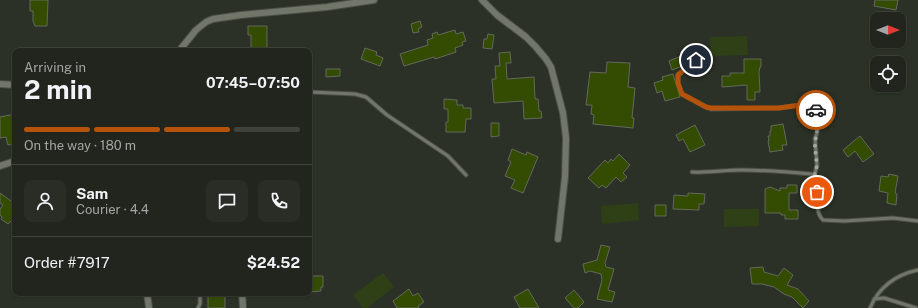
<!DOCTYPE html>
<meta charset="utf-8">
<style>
:root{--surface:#21251d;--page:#292d26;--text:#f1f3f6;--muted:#a2a5a4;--line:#3e423b;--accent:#b45309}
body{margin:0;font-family:"Public Sans",sans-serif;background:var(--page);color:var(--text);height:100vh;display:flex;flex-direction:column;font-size:15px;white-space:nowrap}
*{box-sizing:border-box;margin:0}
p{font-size:13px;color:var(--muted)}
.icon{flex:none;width:22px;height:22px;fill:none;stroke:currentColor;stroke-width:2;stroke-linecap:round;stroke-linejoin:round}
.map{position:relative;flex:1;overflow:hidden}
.drawer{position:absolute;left:12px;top:48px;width:300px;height:248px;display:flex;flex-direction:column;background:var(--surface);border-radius:8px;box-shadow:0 1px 3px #0004,0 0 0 1px var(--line)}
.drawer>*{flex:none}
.needle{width:26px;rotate:90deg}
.controls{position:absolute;left:870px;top:12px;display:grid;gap:8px}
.controls a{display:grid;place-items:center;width:36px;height:36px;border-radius:8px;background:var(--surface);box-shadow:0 1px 3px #0004,0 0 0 1px var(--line);font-size:20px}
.pin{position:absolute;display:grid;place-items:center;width:34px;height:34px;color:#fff;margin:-17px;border:2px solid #fff;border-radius:50%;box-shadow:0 1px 4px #0007}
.courier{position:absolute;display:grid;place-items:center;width:40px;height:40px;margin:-20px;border:3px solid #b45309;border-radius:50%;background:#fff;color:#222;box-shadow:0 1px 5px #0007}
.headline em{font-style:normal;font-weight:700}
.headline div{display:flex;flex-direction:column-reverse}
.headline{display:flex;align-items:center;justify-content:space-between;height:68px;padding:0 12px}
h1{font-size:26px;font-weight:700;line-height:30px}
.bar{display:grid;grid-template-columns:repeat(4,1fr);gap:6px 4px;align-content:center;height:48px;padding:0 12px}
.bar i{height:5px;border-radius:3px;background:var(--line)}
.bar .current{background:var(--accent)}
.bar p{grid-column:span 4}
.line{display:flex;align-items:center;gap:10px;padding:0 12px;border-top:1px solid var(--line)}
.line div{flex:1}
.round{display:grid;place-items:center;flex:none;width:42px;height:42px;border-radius:8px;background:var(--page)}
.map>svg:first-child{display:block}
.green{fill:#2f4017}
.building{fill:#334c01;stroke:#63695d}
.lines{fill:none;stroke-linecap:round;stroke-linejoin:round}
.lane-casing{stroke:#4b4e45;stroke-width:5}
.street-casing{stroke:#4b4e45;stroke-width:8}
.lane{stroke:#70766a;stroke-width:3}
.street{stroke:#70766a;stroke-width:6}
.done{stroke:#a3a79f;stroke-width:4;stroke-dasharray:0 7.2}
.route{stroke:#b45309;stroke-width:5}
</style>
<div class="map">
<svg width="918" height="308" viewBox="0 0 918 308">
<rect width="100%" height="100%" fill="#2c3127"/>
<path class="green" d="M747 36 748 55 711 56 710 37Z
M638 203 639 220 602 224 601 206Z
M724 209H759V226L724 227Z
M383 273 394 287 367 308H363L353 295Z"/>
<path class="building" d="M30 0H48L47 26H35L33 21V11H30Z
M875 0H898L896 10 874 6Z
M420 21 422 27 418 29 419 32 413 33 411 24Z
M248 26H267V51H251V35H248Z
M455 30 456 34 463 32 466 41 462 42 463 45 455 48 456 52 435 59 434 57 404 66 400 54 428 45 427 40 433 38 432 34 437 32 438 35Z
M488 34 494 35 492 49 483 48 484 39H487Z
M365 48 377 52 376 55 383 58 380 66 361 59Z
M510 52 511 63H506L507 79 534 77 535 99H538L539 111H541L542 118 524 119 523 101 494 103 492 79H496L495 66H500L499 53Z
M684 55 687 64 672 70 669 61Z
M744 59H761V67H760L759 72 760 92H755V100H747V85L722 87V76H730V73H744Z
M607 62 630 63 628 87 635 88 632 118H634L633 128 593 124 594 115 591 114 592 105H586L590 72 606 73Z
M326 69H340V76L326 77Z
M673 74 680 97 665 101 662 91 657 93 654 83 663 80 662 77Z
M444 99 457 100V105H463V108H471V119H466L465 132H446V122H448V109H444Z
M15 114V143L8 145 6 137 0 138V117Z
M491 123H499V136L491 137Z
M783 124 787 145H782L783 150 770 152 768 141H769L768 136H770V131H771V126Z
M695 125 705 145 690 152 683 139 679 141 676 135Z
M860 136 874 154 863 162 855 151 848 157 843 150Z
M512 149 526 155 527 152 538 157 523 193 511 188 515 180 505 176 511 162 508 160Z
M619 154 630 165 623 173 627 177 621 182 616 177 606 188 602 185 599 188 588 178 605 160 608 163 611 159 613 161Z
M889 174 898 176 895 193 897 194 896 205 887 203 888 193 879 191 881 176 888 177Z
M787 185H797V193H789V210H798V219H785V215H781V213H765V189L770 187 780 191V188H787Z
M0 193 11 201 15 196V217L8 224 1 219 2 217 0 215V209L3 205 0 203Z
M688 193 705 194 704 204H699V210L673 209 674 195 688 196Z
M655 205H666V216H655Z
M601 245 610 247 605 263 606 267 614 269 608 290 615 292 612 302 597 299 602 280 601 274 590 271 585 273 583 264 597 260Z
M763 267 764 272 778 276 784 268 793 275 787 285 798 289 809 301 803 308 792 297 784 294 774 287 762 284H752L750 268Z
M309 276H323V287H321V291L309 292Z
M409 289 413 296 418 293 424 302 418 306 419 308H397L393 301Z
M528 289 539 308H520L514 297Z
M574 290 584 302 578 308H574L565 298Z
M208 293H225V308H208Z"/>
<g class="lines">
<defs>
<path id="lane" d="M699 58 678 75V83L682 94 706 107 711 109 779 108 808 104 815 106C817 115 820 130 815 138L817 166 814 176
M309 92 355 94 366 97 387 115 448 156 466 175
M692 172C709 173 725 170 742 170 765 170 788 172 811 174 825 185 810 207 823 220L844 221 893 218 918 221
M874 299 884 298 916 308
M198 308 200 304V298
M870 308C879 287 895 275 918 270"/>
<path id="street" d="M482 0 497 15 526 37 535 46 546 59 551 67 563 113 566 138 565 177 558 239
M179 51 196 30 206 22 213 19 241 15 327 7 374 0
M0 84 15 85
M0 166 15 161
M147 293 149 308
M242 293 243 308"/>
</defs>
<use href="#lane" class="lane-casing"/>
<use href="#street" class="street-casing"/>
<use href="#lane" class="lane"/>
<use href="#street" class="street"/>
</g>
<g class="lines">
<path class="done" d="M816 110 817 135C811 148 821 162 814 176L816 178 817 192"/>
<path class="route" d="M696 60 678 75V83L682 94 706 107 711 108H779L808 104 812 105 816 110"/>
</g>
</svg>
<div class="controls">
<a><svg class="needle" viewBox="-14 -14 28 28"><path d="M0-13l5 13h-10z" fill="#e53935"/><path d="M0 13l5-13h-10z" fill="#a2a5a4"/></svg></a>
<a><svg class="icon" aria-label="locate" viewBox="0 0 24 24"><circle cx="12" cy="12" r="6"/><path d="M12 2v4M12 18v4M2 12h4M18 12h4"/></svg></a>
</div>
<div class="pin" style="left:817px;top:192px;background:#ea580c"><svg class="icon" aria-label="bag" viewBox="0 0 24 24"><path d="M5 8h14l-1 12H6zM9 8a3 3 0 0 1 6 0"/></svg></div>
<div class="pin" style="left:696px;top:60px;background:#1f2937"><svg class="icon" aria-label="home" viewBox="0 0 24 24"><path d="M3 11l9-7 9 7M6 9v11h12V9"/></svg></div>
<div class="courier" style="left:816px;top:110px"><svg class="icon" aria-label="car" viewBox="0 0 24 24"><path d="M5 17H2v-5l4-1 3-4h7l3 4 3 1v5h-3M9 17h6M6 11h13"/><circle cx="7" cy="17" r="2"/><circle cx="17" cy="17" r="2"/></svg></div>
<section class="drawer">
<div class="headline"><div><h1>2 min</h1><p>Arriving in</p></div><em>07:45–07:50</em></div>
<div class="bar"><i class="current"></i><i class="current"></i><i class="current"></i><i></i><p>On the way · 180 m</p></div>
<div class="line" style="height:72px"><a class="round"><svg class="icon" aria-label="person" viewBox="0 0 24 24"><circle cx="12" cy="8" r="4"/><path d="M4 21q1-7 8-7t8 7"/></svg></a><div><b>Sam</b><p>Courier · 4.4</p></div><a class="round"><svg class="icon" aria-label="chat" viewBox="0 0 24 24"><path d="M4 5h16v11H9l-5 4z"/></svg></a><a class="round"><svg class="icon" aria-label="phone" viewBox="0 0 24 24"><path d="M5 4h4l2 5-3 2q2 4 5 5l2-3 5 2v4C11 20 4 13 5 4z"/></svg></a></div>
<div class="line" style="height:52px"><div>Order #7917</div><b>$24.52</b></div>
</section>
</div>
